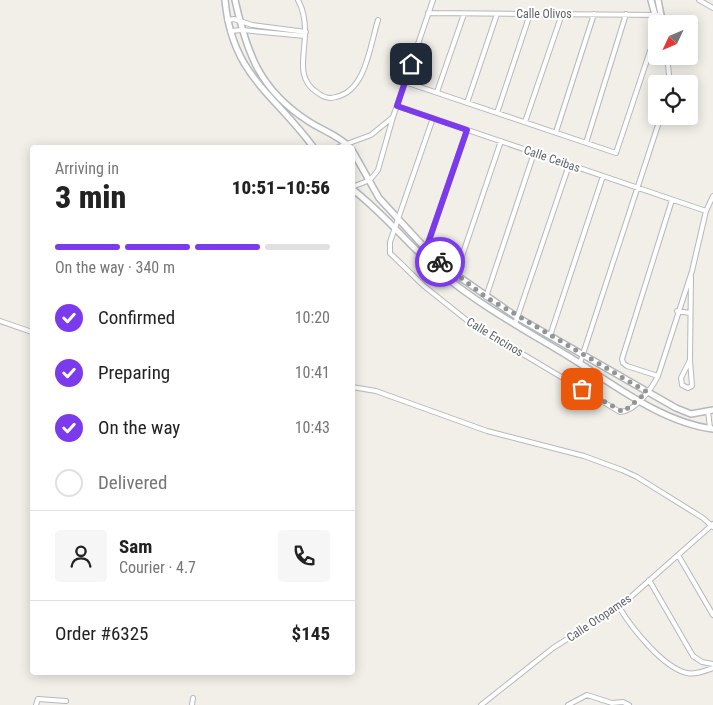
<!DOCTYPE html>
<meta charset="utf-8">
<style>
:root{--surface:#fff;--page:#f6f6f6;--text:#222;--muted:#767676;--line:#e0e0e0;--accent:#7c3aed}
body{margin:0;font-family:"Roboto Condensed",sans-serif;background:var(--page);color:var(--text);height:100vh;display:flex;flex-direction:column;font-size:19px;white-space:nowrap}
*{box-sizing:border-box;margin:0}
p{font-size:16px;color:var(--muted)}
.icon{flex:none;width:28px;height:28px;fill:none;stroke:currentColor;stroke-width:2;stroke-linecap:round;stroke-linejoin:round}
.map{position:relative;flex:1;overflow:hidden}
.panel{position:absolute;left:30px;top:145px;width:325px;height:530px;display:flex;flex-direction:column;background:var(--surface);border-radius:5px;box-shadow:0 2px 12px #0003}
.panel>*{flex:none}
.needle{width:32px;rotate:226deg}
.controls{position:absolute;left:648px;top:15px;display:grid;gap:10px}
.controls a{display:grid;place-items:center;width:50px;height:50px;border-radius:5px;background:var(--surface);box-shadow:0 2px 12px #0003;font-size:25px}
.pin{position:absolute;display:grid;place-items:center;width:42px;height:42px;color:#fff;margin:-21px;border-radius:10px;box-shadow:0 2px 8px #0006}
.courier{position:absolute;display:grid;place-items:center;width:50px;height:50px;margin:-25px;border:4px solid #7c3aed;border-radius:50%;background:#fff;color:#222;box-shadow:0 1px 6px #0007}
.headline em{font-style:normal;font-weight:800}
.headline div{display:flex;flex-direction:column-reverse}
.headline{display:flex;align-items:center;justify-content:space-between;height:85px;padding:0 25px}
h1{font-size:32px;font-weight:800;line-height:38px}
.bar{display:grid;grid-template-columns:repeat(4,1fr);gap:8px 5px;align-content:center;height:60px;padding:0 25px}
.bar i{height:6px;border-radius:4px;background:var(--line)}
.bar .active{background:var(--accent)}
.bar p{grid-column:span 4}
.line{display:flex;align-items:center;gap:12px;padding:0 25px;border-top:1px solid var(--line)}
.line div{flex:1}
.round{display:grid;place-items:center;flex:none;width:52px;height:52px;border-radius:5px;background:var(--page)}
ol{padding:0 25px;list-style:none}
li{display:flex;align-items:center;gap:15px;height:55px}
li p{margin-inline-start:auto}
li .icon{padding:5px;border-radius:50%;background:var(--accent);color:#fff;stroke-width:4}
li:last-child{color:var(--muted)}
li i{width:28px;height:28px;border:2px solid var(--line);border-radius:50%}
.map>svg:first-child{display:block}
.lines{fill:none;stroke-linecap:round;stroke-linejoin:round}
.minor-casing{stroke:#b5b8bc;stroke-width:6}
.tertiary-casing{stroke:#b5b8bc;stroke-width:8}
.minor{stroke:#fff;stroke-width:4}
.tertiary{stroke:#fff;stroke-width:5}
.done{stroke:#929495;stroke-width:5;stroke-dasharray:0 9}
.route{stroke:#7c3aed;stroke-width:6}
.labels{text-anchor:middle;stroke-width:4;stroke-linejoin:round;paint-order:stroke}
.street-label{font-size:12px;fill:#5f6368;stroke:#fff}
</style>
<div class="map">
<svg width="713" height="705" viewBox="0 0 713 705">
<rect width="100%" height="100%" fill="#f1efe8"/>
<g class="lines">
<defs>
<path id="minor" d="M298 0C303 9 305 19 305 30 306 52 294 79 318 93 323 97 330 99 336 97 366 91 370 45 378 20
M699 0 713 8
M428 13 661 15 660 24
M227 20 234 19 252 25 306 32
M230 31 242 30 305 36
M667 56 670 84
M405 82 616 153 650 51 656 43
M437 92 464 14
M467 103 497 14
M397 106 706 211
M497 113 530 14
M433 118 390 242V253L424 286 469 322 620 412C635 412 652 388 658 376L692 271 706 211 713 196
M525 122 562 14
M556 132 594 14
M586 143 626 14
M336 148 371 135 393 117
M352 187 370 180 378 170 393 117 433 0
M426 249 467 130
M450 281 460 262 501 141
M486 297 534 153
M677 311 690 313
M0 321 32 332
M515 324 569 165
M550 336 603 176
M690 360 681 378 682 385 688 388 692 386 690 360 691 276
M580 363 661 116
M658 376 627 366 623 363 622 359 672 200
M352 387 376 391 487 431 584 456 622 470 637 477 703 518 713 527
M708 411 710 428
M678 555 713 615
M649 580 693 656 702 662 713 664
M619 607C631 627 663 668 687 673 695 675 705 671 713 668
M36 705 38 699 66 701
M192 705 193 698
M481 705 553 648 625 602 713 524
M568 705 587 695 612 703 623 702 629 705"/>
<path id="tertiary" d="M225 0C232 76 274 93 314 148
M235 0C247 54 260 90 308 121 321 130 340 136 350 148
M651 0 655 15
M658 0 661 15
M352 150 379 198 426 249 455 274 517 317 676 408 691 414 713 410
M352 189C385 214 409 246 441 273 479 305 525 330 568 356 612 383 660 422 713 429"/>
</defs>
<use href="#minor" class="minor-casing"/>
<use href="#tertiary" class="tertiary-casing"/>
<use href="#minor" class="minor"/>
<use href="#tertiary" class="tertiary"/>
</g>
<g class="lines">
<path class="done" d="M440 262 486 297 647 392 623 412 582 389"/>
<path class="route" d="M411 64 397 106 467 130 426 249 440 262"/>
</g>
<g class="labels">
<g class="street-label">
<text x="544" y="18">Calle Olivos</text>
<text transform="translate(552 159) rotate(19)" y="4">Calle Ceibas</text>
<text transform="translate(495 337) rotate(31)" y="4">Calle Encinos</text>
<text transform="translate(599 618) rotate(-34)" y="4">Calle Otopames</text>
</g>
</g>
</svg>
<div class="controls">
<a><svg class="needle" viewBox="-14 -14 28 28"><path d="M0-13l5 13h-10z" fill="#e53935"/><path d="M0 13l5-13h-10z" fill="#767676"/></svg></a>
<a><svg class="icon" aria-label="locate" viewBox="0 0 24 24"><circle cx="12" cy="12" r="6"/><path d="M12 2v4M12 18v4M2 12h4M18 12h4"/></svg></a>
</div>
<div class="pin" style="left:582px;top:389px;background:#ea580c"><svg class="icon" aria-label="bag" viewBox="0 0 24 24"><path d="M5 8h14l-1 12H6zM9 8a3 3 0 0 1 6 0"/></svg></div>
<div class="pin" style="left:411px;top:64px;background:#1f2937"><svg class="icon" aria-label="home" viewBox="0 0 24 24"><path d="M3 11l9-7 9 7M6 9v11h12V9"/></svg></div>
<div class="courier" style="left:440px;top:262px"><svg class="icon" aria-label="bike" viewBox="0 0 24 24"><circle cx="6" cy="16" r="4"/><circle cx="18" cy="16" r="4"/><path d="M6 16l4-8h5l3 8M10 8l3 8H6M13 5h3"/></svg></div>
<section class="panel">
<div class="headline"><div><h1>3 min</h1><p>Arriving in</p></div><em>10:51–10:56</em></div>
<div class="bar"><i class="active"></i><i class="active"></i><i class="active"></i><i></i><p>On the way · 340 m</p></div>
<ol>
<li><svg class="icon" aria-label="check" viewBox="0 0 24 24"><path d="M5 12l5 5 9-10"/></svg>Confirmed<p>10:20</p></li>
<li><svg class="icon" aria-label="check" viewBox="0 0 24 24"><path d="M5 12l5 5 9-10"/></svg>Preparing<p>10:41</p></li>
<li><svg class="icon" aria-label="check" viewBox="0 0 24 24"><path d="M5 12l5 5 9-10"/></svg>On the way<p>10:43</p></li>
<li><i></i>Delivered</li>
</ol>
<div class="line" style="height:90px"><a class="round"><svg class="icon" aria-label="person" viewBox="0 0 24 24"><circle cx="12" cy="8" r="4"/><path d="M4 21q1-7 8-7t8 7"/></svg></a><div><b>Sam</b><p>Courier · 4.7</p></div><a class="round"><svg class="icon" aria-label="phone" viewBox="0 0 24 24"><path d="M5 4h4l2 5-3 2q2 4 5 5l2-3 5 2v4C11 20 4 13 5 4z"/></svg></a></div>
<div class="line" style="height:65px"><div>Order #6325</div><b>$145</b></div>
</section>
</div>
